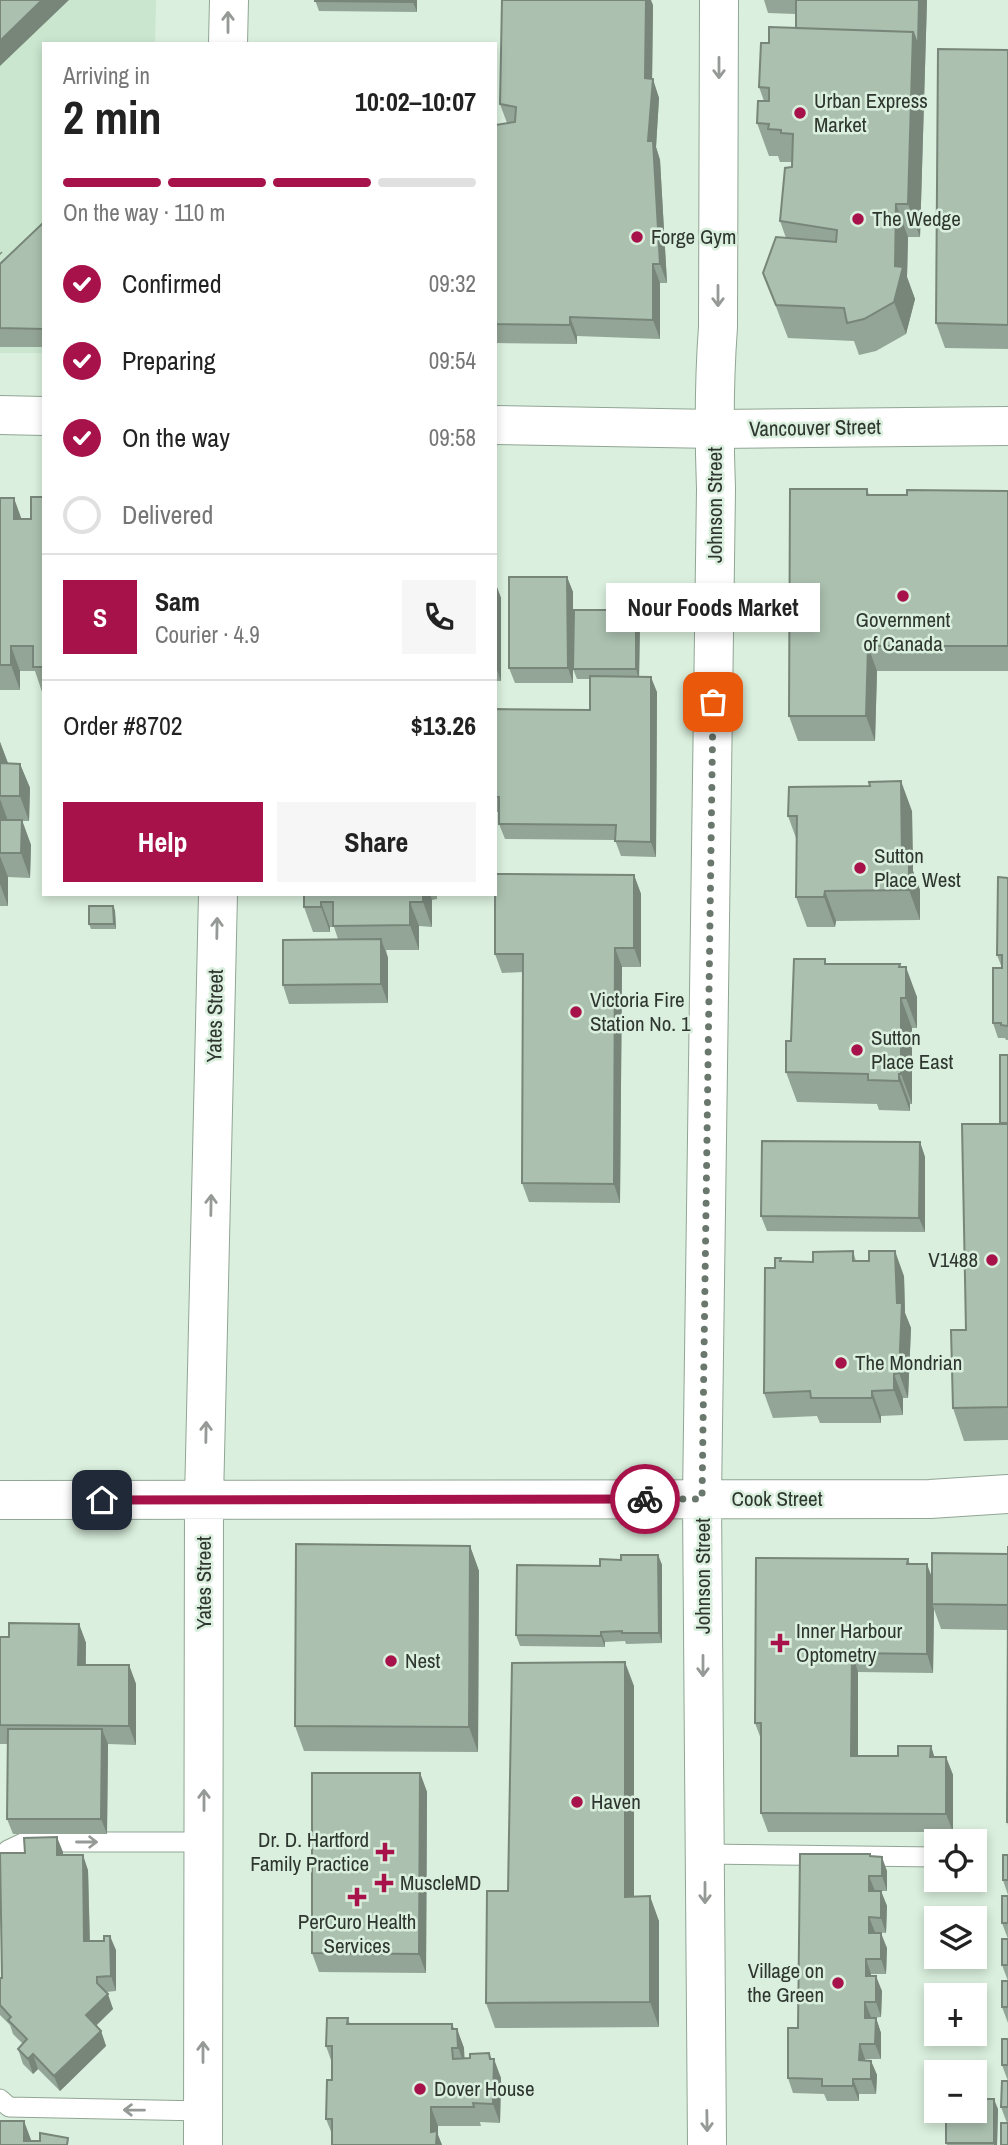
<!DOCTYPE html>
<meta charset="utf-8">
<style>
:root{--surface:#fff;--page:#f6f6f6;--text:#222;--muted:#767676;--line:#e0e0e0;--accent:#a7124a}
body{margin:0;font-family:"Archivo Narrow",sans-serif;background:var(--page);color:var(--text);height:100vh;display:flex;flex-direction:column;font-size:26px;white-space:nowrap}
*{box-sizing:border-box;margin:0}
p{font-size:23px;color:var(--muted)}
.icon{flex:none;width:38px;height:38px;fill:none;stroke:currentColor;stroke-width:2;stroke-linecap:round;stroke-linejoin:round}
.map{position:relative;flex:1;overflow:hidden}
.panel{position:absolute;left:42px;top:42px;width:455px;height:854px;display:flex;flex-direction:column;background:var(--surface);border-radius:0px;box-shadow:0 4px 10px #0003}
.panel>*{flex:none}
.controls{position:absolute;left:924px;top:1829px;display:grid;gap:14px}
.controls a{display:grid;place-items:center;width:63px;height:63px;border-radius:0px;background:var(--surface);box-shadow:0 4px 10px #0003;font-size:35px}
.pin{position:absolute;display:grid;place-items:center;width:60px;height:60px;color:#fff;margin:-30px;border-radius:14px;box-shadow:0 4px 10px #0006}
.courier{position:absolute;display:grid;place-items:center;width:70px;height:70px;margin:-35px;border:5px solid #a7124a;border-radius:50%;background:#fff;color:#222;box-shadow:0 2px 9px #0007}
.bubble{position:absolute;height:49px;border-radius:0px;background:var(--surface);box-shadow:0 4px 10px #0003;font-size:23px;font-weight:700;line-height:49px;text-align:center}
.headline em{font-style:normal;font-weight:700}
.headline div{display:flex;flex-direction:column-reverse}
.headline{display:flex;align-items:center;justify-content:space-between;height:119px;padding:0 21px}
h1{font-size:46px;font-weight:700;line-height:52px}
.bar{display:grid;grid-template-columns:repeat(4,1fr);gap:10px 7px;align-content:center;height:84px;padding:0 21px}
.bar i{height:9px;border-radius:5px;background:var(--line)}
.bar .selected{background:var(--accent)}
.bar p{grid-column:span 4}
.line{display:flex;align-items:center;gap:18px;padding:0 21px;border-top:2px solid var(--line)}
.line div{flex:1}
.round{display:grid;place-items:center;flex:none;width:74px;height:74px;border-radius:0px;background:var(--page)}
ol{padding:0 21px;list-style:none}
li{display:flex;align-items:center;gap:21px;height:77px}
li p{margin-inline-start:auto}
li .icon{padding:7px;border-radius:50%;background:var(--accent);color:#fff;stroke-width:4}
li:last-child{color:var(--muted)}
li i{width:38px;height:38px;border:4px solid var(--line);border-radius:50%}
.action{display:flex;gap:14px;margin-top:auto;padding:14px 21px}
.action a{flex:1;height:80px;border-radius:0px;background:var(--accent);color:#fff;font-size:28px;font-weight:700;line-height:80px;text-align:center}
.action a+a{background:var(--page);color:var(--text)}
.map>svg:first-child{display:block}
.built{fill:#cae6cf}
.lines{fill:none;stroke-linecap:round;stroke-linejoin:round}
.service-casing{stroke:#91a594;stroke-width:21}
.minor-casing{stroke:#91a594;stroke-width:40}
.tertiary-casing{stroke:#91a594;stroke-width:40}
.secondary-casing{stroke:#91a594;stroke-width:40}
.path{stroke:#7f8d81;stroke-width:4.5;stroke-dasharray:3.5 3.5;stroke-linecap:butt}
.service{stroke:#fff;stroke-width:19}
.minor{stroke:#fff;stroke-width:38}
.tertiary{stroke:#fff;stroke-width:38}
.secondary{stroke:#fff;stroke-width:38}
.wall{fill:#93a596}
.shaded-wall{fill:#78867a}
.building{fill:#abc0af;stroke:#78867a;stroke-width:2}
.oneway{stroke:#969a97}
.done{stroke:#6a776c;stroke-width:7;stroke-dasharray:0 12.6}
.route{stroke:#a7124a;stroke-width:9}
.poi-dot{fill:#a7124a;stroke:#daefdd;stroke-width:2.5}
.labels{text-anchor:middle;stroke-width:5;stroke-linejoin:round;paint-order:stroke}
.poi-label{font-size:21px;fill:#2e362f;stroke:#daefdd;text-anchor:start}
.street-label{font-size:21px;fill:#2e362f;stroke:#daefdd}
</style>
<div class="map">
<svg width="1008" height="2145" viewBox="0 0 1008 2145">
<rect width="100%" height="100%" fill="#daefdd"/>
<path class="built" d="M0 0H156L155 44H44V353H0Z"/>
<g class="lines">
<defs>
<path id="service" d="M705 1854 936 1857
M0 1859 8 1850 25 1842H204
M0 2099 9 2107 203 2111"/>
<path id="minor" d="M715 429 1008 426"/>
<path id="tertiary" d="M0 415 44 416
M495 425 715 429"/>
<path id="secondary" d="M228 44 229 0
M0 1500 930 1499 1008 1494
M203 2145 204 1500 218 894
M707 2145 702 1499 716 489C714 435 714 381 718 327L719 0"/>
</defs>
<use href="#service" class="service-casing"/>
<use href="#minor" class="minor-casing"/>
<use href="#tertiary" class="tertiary-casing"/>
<use href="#secondary" class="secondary-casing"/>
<path class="path" d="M0 253 1 254"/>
<use href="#service" class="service"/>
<use href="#minor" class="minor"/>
<use href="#tertiary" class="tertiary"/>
<use href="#secondary" class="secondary"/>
</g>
<path class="wall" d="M315 0H417V12L319 11Z
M764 0H927L920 237H908L907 277 915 299 906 334 876 351 859 355 854 341 788 338 763 273 786 238 780 221 792 167 791 162H780L778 156H769L757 123 764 101 759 87 769 43 796 28V14L768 13Z
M653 5 652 79 659 98 656 147 660 160 667 283H660V339L577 336V344L495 343V125L507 123 500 104Z
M1008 50V349L945 348 936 323Z
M44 222V347H0V264Z
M867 489 869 495H907L1008 491V671H877L875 741H798L789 716Z
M44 497V692H42L35 671H20V690H0V498L22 519H31Z
M567 577 573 592V683H515L509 668Z
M495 582 501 598V681H495Z
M636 610 640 621 639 677 657 692 656 857 621 856 615 840 505 839 499 824V812H495V709L590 710V679H577L573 669Z
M0 742 8 763 20 764 30 788 29 821H22L31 845 30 878 8 877V906H0Z
M912 811 913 871 920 890V920L836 921 835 927H807L796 897V838L788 816Z
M634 875 641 894V967H622L620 1203 529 1202 522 1183 523 972 502 973 495 954Z
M1008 878V1040H1006L1005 1038H998L993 1023 1002 968 997 955Z
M304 894H437V899L432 900V927L419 926V950H386L388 958V1003L289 1004 283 985 338 939 334 927H330V932H313L304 907Z
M113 906 115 911 116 929H91L89 924Z
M827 964 900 967 917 997V1028H912V1104H910V1111L879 1110 877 1104 797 1102 786 1072 791 1041Z
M1008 1055V1440L964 1441 953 1408 1000 1124Z
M920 1142 925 1157V1232L767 1231 761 1216Z
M853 1251 856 1261 904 1276 905 1313 911 1328 908 1398H903V1415L881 1416V1423H820L817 1416 773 1418 764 1393 775 1268 782 1261 813 1262Z
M470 1546 479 1571 478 1752 304 1751 295 1726Z
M1008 1546V1825L1007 1822V1630L941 1629 934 1609 933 1673 858 1672V1756H898L931 1746 934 1757H946L953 1775V1832H768L761 1813V1739L755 1723 908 1559 910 1564 932 1579 1008 1554Z
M658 1555 662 1565V1643L626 1644 625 1641 605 1642V1647L520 1646 516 1635 600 1566 621 1560Z
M79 1624 86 1643V1665H129L136 1684V1745L108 1744 107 1834H13L7 1819 8 1744H0V1637H9Z
M634 1686V1897L659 1921V2027L495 2028 486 2003 508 1891Z
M420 1773 427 1792 426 1973 319 1972 312 1953Z
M63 1852V1855L88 1870 90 1941 116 1950V1991L106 1992 113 2009 96 2026 101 2031 106 2046 60 2091 38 2069 33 2074 23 2064 18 2049 23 2044 13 2034 10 2025 0 2015V1978H2Z
M1008 1855V1895L1003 1880Z
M871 1856 887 1871V1891H875H881L887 1906 886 1933 875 1932V1933L887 1948 886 1974H871V1976L882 1991 881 2017 871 2018H876L881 2033V2059H865V2060L871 2061 877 2075 876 2094H859V2101H827L824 2094 793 2093 788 2078 798 2028Z
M1008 1896V1939L1002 1923Z
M1008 1939V1981L1002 1965Z
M1008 1981V2023L1002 2007Z
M348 2018 350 2024H452L454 2029H457L464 2048V2058L491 2059 501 2078 500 2123 480 2122 481 2126H438V2135L442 2145H332V2134L326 2119 332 2080V2063L326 2046Z
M1008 2039V2145L1007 2123 1001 2107 1008 2081 1002 2065Z
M998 2109 997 2145H947L946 2143Z"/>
<path class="shaded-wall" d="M42 0H69L0 66V41Z
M413 0H417V12L413 2Z
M646 0H651L653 5 652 84 653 79 659 98 656 147 660 160 667 283 660 264 648 141 645 78Z
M919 0H927L920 237 908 204 913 32Z
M896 204 908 237 907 277 915 299 906 334 894 302Z
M653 264 660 283V339L653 320Z
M570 317 577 336V344L570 325Z
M14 498 23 523 14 519Z
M567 577 573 592V683L568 668Z
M495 582 501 598V681L495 664Z
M636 610 640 621 639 680 636 669Z
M11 646 20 671V690L11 665Z
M868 646 877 671 875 741 866 716Z
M651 677 657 692 656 857 651 842Z
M0 742 9 766 0 764Z
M20 764 30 788 29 821 20 796Z
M901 781 912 811 913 871 920 890V920L909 890 902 860Z
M0 799 8 821 0 824Z
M22 820 31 845 30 878 21 853Z
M0 856 8 877V906L0 884Z
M634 875 641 894V967L634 948Z
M825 891 836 921 835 927 824 897Z
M423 894H430L432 900V927L423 902Z
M321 902 330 927V932L321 907Z
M410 902 419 926V950L410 925Z
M113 906 115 911 116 929 114 924Z
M381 939 388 958V1003L381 984Z
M615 948 622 967 620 1203 614 1184Z
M900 964 906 982V967L917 997V1028L906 998Z
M901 998 912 1028V1104L901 1074Z
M899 1074 910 1104V1111L899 1081Z
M920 1142 925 1157V1232L919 1218Z
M895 1251 904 1276 905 1313 911 1328 908 1398 899 1373Z
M894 1374 903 1398V1415L894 1390Z
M872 1391 881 1416V1423L872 1398Z
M470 1546 479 1571 478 1752 469 1727Z
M658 1555 662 1565V1643L659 1633Z
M927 1564 934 1583 932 1604 934 1609 933 1673 927 1654Z
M79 1624 86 1643 85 1684 78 1665Z
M601 1632 605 1642V1647L601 1636Z
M852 1653 858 1672V1775L851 1756Z
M625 1662 634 1686V1922L625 1897Z
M129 1665 136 1684V1745L129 1726Z
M102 1729 108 1744 107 1834 101 1819Z
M931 1746 937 1765 930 1757Z
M946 1757 953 1775V1832L946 1814Z
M420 1773 427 1792 426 1973 419 1954Z
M57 1837 63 1852V1870L57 1855Z
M83 1855 88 1870 90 1956 84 1941Z
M882 1857 887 1871V1891L882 1876Z
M869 1876 875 1891H869Z
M881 1891 887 1906 886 1933 881 1918Z
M650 1896 659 1921V2027L650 2002Z
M869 1917 875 1932 874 1948 869 1933Z
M881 1933 887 1948 886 1974 881 1959Z
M110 1936 116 1950V1991L111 1976Z
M866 1959 871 1974V1991L866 1976Z
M876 1976 882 1991 881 2017 876 2002Z
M108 1994 113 2009 91 2030 86 2015Z
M865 2002 871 2017 870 2033 865 2018Z
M876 2018 881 2033V2059L875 2044Z
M452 2024 458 2039 457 2029 464 2048 465 2067 452 2029Z
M101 2031 106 2046 60 2091 54 2076Z
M860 2044 865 2059V2075L859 2060Z
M489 2053 494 2066V2059L501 2078 500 2123 493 2104Z
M33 2054 38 2069 33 2074 28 2059Z
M871 2061 877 2075 876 2094 871 2079Z
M853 2079 859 2094V2101L853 2086Z
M994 2099 998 2109 997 2145H994Z
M431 2107 438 2126V2135L442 2145H435L431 2132Z
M24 2121 33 2145 24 2141Z"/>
<path class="building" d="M0 0H42L0 41Z
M315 0H413V2L315 1Z
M502 0H646L645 78 653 79 648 141H653L660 264H653V320L570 317V325L495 324V125L515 122 516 107 500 104Z
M796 0H919L918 46 913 32 796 28Z
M769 27 913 32 908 204H896L895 266 903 267 894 302 864 319 847 323 844 308 776 305 763 273 776 237 836 242 837 230 780 221 785 168 792 167 793 134 781 133V130L768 129 769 124 757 123 758 101H769V88L759 87 761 43H769Z
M938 49 1008 50V325L936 323Z
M44 222V329L0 328V264Z
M790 489H867V495H907V490L1008 491V646H868L866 716H789Z
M31 497H44V667H33V646H11V665H0V498H14V519H31Z
M509 577H567L568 668H509Z
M574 610H636V669H573Z
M590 676 651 677V842L615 841 616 825 499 824V797H495V709L590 710Z
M0 763 20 764V796H0Z
M901 781 902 860H909V890L825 891 824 897H796L797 816H788L789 787 870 786 869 782Z
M0 820H22L21 853H0Z
M495 874 634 875V948H615L614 1184 522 1183 523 954H495Z
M998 877 1008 878V1026L1001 1025V1023H993V968H1002V955H997Z
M304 894H423V902H410V925L333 926V902H321V907H304Z
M89 906H113L114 924H89Z
M381 939V984L283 985V940Z
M794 959H825V964H900L899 967H906V998H901V1074H899V1081L868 1080V1074L786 1072V1041H791Z
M1000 1055H1008V1123H1000Z
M962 1124H1008V1407L953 1408 951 1330H966Z
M762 1141 920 1142 919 1218 761 1216Z
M853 1251V1261H869V1251H895L897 1303H902L899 1373 894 1374V1390L872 1391V1398H811L810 1391 764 1393 765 1268H775V1258H781L780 1261 813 1262V1252Z
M296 1544 470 1546 469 1727 295 1726Z
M1008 1546V1822H1007L1008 1605 932 1604V1553L1008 1554Z
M621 1555H658L659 1633H622V1631L601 1632V1636L516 1635 517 1565 600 1566V1559L621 1560Z
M756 1558 908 1559 907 1564H927V1654L852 1653 851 1756H898V1746H931L930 1757H946V1814L761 1813V1723H755Z
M9 1623 79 1624 78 1665H129V1726L0 1725V1637H9Z
M625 1662V1897L650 1896V2002L486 2003 487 1891H508L512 1663Z
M8 1729H102L101 1819H7Z
M312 1773H420L419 1954 312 1953Z
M57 1837V1855H83L84 1941H104V1936H110L111 1976 97 1977V1983L108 1994 86 2015 101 2031 54 2076 33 2054 28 2059 18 2049 27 2039 8 2020 11 2017 0 2005V1978H2L0 1853H25L24 1838Z
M800 1854H870V1856L882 1857V1876H869V1891H881V1918L869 1917V1933H881V1959H866V1976H876V2002H865V2018H876L875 2044H860L859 2060 871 2061V2079H853V2086H822V2079L788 2078V2028H798Z
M1003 1855H1008V1880H1003Z
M1002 1896H1008V1923H1002Z
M1002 1939H1008V1965H1002Z
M1002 1981H1008V2007H1002Z
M327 2018H348L347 2024H452V2029H457L458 2048H452L453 2059 470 2058V2054L489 2053 490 2059H494L493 2104 473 2103 474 2107H431V2132L437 2131 436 2145H332V2119H326L327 2080H332V2046H326Z
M1002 2039H1008V2065H1002Z
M1002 2081H1008V2107H1001Z
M975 2099H994V2143H946V2110H975Z
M0 2121H24V2141H40V2133L68 2138 67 2145H0Z
M1001 2123H1008V2145H1001Z"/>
<defs><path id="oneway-shaft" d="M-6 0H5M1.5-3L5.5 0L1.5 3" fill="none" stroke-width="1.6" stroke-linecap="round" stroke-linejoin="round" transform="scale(1.75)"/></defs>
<g class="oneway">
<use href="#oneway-shaft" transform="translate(228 22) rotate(-90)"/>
<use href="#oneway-shaft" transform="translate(719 68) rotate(90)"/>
<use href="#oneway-shaft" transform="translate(718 296) rotate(90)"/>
<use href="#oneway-shaft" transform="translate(217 928) rotate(-89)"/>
<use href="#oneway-shaft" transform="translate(211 1205) rotate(-89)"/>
<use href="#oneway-shaft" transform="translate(206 1432) rotate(-89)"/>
<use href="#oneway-shaft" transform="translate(703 1666) rotate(90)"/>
<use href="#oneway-shaft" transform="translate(204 1800) rotate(-90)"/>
<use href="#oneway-shaft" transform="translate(87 1842)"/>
<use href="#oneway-shaft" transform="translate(705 1893) rotate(90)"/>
<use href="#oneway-shaft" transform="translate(203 2052) rotate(-90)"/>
<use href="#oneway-shaft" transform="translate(134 2110) rotate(-179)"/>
<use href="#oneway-shaft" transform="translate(707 2121) rotate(89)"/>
</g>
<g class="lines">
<path class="done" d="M645 1499H702L713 702"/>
<path class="route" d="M102 1500 645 1499"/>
</g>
<g class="poi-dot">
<circle cx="800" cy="113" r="7"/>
<circle cx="858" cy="219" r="7"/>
<circle cx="637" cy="237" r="7"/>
<circle cx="903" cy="596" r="7"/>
<circle cx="860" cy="868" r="7"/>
<circle cx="576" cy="1012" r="7"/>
<circle cx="857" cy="1050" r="7"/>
<circle cx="992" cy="1260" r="7"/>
<circle cx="841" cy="1363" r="7"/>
<path d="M776.5 1632.5h7v7h7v7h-7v7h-7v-7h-7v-7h7z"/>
<circle cx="391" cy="1661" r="7"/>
<circle cx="577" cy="1802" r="7"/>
<path d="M381.5 1841.5h7v7h7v7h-7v7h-7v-7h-7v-7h7z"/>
<path d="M380.5 1872.5h7v7h7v7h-7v7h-7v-7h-7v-7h7z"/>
<path d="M353.5 1886.5h7v7h7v7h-7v7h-7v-7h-7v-7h7z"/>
<circle cx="838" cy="1983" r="7"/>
<circle cx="420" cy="2089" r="7"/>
</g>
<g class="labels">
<g class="poi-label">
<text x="814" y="108">Urban Express<tspan x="814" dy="24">Market</tspan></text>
<text x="872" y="226">The Wedge</text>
<text x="651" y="244">Forge Gym</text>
<text x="903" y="627" text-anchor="middle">Government<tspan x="903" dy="24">of Canada</tspan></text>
<text x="874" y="863">Sutton<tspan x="874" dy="24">Place West</tspan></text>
<text x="590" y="1007">Victoria Fire<tspan x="590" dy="24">Station No. 1</tspan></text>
<text x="871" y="1045">Sutton<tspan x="871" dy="24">Place East</tspan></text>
<text x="978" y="1267" text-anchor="end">V1488</text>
<text x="855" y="1370">The Mondrian</text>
<text x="796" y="1638">Inner Harbour<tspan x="796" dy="24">Optometry</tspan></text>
<text x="405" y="1668">Nest</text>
<text x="591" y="1809">Haven</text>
<text x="369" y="1847" text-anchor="end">Dr. D. Hartford<tspan x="369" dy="24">Family Practice</tspan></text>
<text x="400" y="1890">MuscleMD</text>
<text x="357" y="1929" text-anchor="middle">PerCuro Health<tspan x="357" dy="24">Services</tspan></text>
<text x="824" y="1978" text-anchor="end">Village on<tspan x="824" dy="24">the Green</tspan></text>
<text x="434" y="2096">Dover House</text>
</g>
<g class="street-label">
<text transform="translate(815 428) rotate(-1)" y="7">Vancouver Street</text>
<text transform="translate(715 505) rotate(-90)" y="7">Johnson Street</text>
<text transform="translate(215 1016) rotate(-89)" y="7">Yates Street</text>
<text x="777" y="1506">Cook Street</text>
<text transform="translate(703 1576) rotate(-90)" y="7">Johnson Street</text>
<text transform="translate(204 1583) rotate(-90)" y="7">Yates Street</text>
</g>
</g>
</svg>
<div class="controls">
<a><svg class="icon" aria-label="locate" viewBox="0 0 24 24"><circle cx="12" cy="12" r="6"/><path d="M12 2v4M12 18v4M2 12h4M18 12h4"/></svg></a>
<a><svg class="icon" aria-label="layers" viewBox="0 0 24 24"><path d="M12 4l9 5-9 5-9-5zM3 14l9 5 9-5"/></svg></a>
<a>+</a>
<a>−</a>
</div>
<div class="pin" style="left:713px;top:702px;background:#ea580c"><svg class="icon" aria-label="bag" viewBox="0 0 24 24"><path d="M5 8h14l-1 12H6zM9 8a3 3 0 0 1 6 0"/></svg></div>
<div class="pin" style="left:102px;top:1500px;background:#1f2937"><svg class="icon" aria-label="home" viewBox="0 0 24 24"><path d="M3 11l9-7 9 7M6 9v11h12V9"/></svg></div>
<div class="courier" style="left:645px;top:1499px"><svg class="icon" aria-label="bike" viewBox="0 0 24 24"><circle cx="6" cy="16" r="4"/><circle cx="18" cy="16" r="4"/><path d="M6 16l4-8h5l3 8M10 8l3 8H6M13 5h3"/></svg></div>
<div class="bubble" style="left:606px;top:583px;width:214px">Nour Foods Market</div>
<section class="panel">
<div class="headline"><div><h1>2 min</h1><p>Arriving in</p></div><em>10:02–10:07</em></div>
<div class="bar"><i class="selected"></i><i class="selected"></i><i class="selected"></i><i></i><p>On the way · 110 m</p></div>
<ol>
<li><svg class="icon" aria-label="check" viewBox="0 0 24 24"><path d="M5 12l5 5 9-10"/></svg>Confirmed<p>09:32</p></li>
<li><svg class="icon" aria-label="check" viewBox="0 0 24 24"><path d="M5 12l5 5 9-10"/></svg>Preparing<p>09:54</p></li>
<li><svg class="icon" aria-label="check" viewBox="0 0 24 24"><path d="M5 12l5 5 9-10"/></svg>On the way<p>09:58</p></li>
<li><i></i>Delivered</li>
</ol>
<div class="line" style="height:126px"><b class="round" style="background:var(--accent);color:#fff">S</b><div><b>Sam</b><p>Courier · 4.9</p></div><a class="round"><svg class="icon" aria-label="phone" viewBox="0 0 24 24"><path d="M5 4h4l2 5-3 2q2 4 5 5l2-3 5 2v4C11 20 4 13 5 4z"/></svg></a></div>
<div class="line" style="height:91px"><div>Order #8702</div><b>$13.26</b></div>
<div class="action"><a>Help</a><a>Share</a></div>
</section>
</div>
